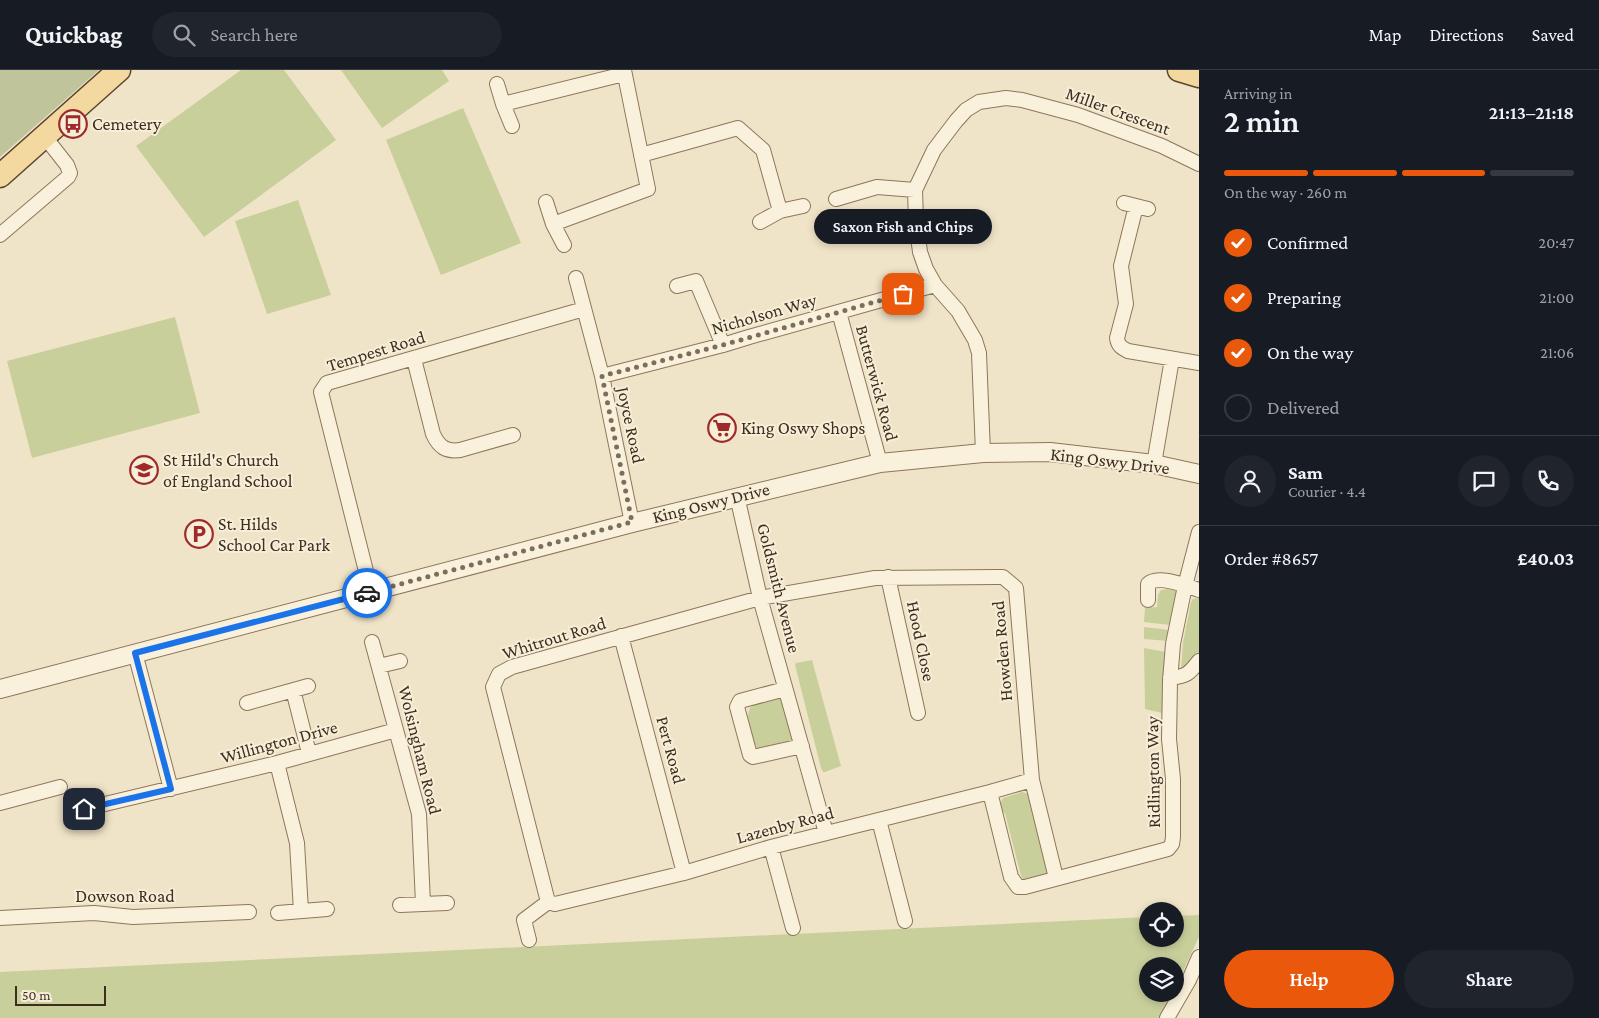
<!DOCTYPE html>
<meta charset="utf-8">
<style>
:root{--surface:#171b24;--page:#20242c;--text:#f1f3f6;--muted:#9ea1a6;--line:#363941;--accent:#ea580c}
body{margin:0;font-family:"Crimson Pro",serif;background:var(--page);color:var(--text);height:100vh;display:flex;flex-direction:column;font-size:19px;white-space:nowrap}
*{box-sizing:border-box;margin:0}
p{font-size:16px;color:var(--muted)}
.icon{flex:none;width:28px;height:28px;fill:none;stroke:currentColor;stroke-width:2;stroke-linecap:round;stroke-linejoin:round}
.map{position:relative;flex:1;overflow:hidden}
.details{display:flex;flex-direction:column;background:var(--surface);width:400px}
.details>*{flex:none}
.fabs{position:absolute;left:1139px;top:832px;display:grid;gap:10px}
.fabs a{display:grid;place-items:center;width:45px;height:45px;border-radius:50%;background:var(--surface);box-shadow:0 2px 8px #0003;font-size:25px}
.scale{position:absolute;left:15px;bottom:12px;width:91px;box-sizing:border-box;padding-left:5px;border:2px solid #3d2e20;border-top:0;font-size:14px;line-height:18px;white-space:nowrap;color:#3d2e20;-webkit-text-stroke:4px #f7eed8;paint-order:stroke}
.pin{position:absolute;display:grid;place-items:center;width:42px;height:42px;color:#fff;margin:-21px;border-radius:10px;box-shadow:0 2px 8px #0006}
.courier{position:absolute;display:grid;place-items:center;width:50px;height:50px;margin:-25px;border:4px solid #1a73e8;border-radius:50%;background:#fff;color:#222;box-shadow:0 1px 6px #0007}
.bubble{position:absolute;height:35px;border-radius:18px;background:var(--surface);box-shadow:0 2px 8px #0003;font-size:16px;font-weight:600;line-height:35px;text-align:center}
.summary em{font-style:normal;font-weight:600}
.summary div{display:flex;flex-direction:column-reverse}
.summary{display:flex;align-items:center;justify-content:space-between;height:85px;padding:0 25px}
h1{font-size:32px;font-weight:600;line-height:38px}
.bar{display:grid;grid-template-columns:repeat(4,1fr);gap:8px 5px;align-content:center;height:60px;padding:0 25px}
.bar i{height:6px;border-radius:4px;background:var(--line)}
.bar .on{background:var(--accent)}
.bar p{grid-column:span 4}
.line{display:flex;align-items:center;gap:12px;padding:0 25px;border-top:1px solid var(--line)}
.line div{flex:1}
.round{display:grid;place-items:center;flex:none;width:52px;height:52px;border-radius:26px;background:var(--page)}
ol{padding:0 25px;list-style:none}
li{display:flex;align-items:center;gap:15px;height:55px}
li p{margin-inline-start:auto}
li .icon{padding:5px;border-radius:50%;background:var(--accent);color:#fff;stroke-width:4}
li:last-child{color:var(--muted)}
li i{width:28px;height:28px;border:2px solid var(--line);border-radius:50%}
.primary-button{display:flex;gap:10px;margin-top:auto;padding:10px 25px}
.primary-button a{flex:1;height:58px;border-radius:30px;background:var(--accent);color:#fff;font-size:20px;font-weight:600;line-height:58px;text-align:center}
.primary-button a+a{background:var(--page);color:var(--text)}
header{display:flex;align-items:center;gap:30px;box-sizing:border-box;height:70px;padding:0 25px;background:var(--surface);border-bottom:1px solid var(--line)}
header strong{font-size:24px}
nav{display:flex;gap:28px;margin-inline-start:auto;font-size:18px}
.search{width:350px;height:45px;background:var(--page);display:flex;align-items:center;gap:12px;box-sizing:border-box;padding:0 18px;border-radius:28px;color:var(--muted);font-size:19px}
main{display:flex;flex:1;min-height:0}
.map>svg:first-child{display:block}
.green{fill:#c9cf9b}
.cemetery{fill:#bfc49a}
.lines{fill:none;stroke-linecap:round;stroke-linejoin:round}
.minor-casing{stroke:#8d765c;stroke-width:16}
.tertiary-casing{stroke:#8d765c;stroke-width:20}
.primary-casing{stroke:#5b4430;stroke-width:25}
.minor{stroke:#faf1dc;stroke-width:14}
.tertiary{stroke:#faf1dc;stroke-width:18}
.primary{stroke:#f3d9a0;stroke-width:22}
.done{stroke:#7c6e5b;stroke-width:5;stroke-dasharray:0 9}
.route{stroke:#1a73e8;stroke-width:6}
.labels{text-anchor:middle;stroke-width:4;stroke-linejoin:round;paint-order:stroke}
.street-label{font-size:18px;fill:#3d2e20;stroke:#f7eed8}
.poi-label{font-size:18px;fill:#3d2e20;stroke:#f7eed8;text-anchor:start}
</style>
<header>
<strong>Quickbag</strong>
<div class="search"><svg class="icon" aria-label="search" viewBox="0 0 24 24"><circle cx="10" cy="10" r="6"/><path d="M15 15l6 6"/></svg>Search here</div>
<nav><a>Map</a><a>Directions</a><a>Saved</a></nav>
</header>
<main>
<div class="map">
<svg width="1199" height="948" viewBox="0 0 1199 948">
<rect width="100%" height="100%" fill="#f0e4c8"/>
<path class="green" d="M241 0H284L336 70 204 167 136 76Z
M341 0H442L449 11 382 58Z
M463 38 521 173 441 205 386 70Z
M298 130 331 225 267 244 235 151Z
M175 247 200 343 32 388 7 291Z
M1168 519 1177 521 1170 555 1144 552 1145 538 1157 537 1158 525 1161 520Z
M1199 528V588L1181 599 1183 573 1191 532 1193 529Z
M1144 557 1170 560 1168 571 1144 569Z
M1144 578 1166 582 1162 643 1145 639Z
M812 590 841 696 825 702H823L821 698 795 595 796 593Z
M778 628H782L794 674 758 680C753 672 743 645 751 637 757 631 770 630 778 628Z
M1022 722 1029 724 1050 804 1026 811 1022 808 1020 802 1005 743 1001 742 1000 734 1003 728Z
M1199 845V867L1175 918V896H1148V924H1172L1159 948H0V902L1147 847 1148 869H1175V846Z"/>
<path class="cemetery" d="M0 0H99L0 87Z"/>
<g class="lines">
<defs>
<path id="minor" d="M497 14 503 34 512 56
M503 34 624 4
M641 85 738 58 763 80 780 141
M836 129 877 117 915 120
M546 132 553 154 564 175
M1124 133 1148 139
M1136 136 1121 196 1126 234 1117 268C1118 276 1122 278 1128 281L1199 293
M760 152 780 141 803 136
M553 154 648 119 624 0
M0 165 68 107 70 103 67 95 45 67
M576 208 602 306 632 453
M677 216 696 211 723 275
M839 242 880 393
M414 289 433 364C439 377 446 382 460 380L513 365
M602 306 723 275 749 267 935 215
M983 383 979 283 975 270 958 241 935 215 926 199 920 182 916 151 915 120 934 80 956 51 966 40 979 32 1006 28 1022 30 1078 45 1162 76 1199 94
M1154 394 1172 289
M737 426 760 528 826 763
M888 507 918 643
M371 521 323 330 321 322 327 313 584 239
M1148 530V514C1157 504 1187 516 1199 520
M621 566 684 803
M372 572 419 744 423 834
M135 583 171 719
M379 596 400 591
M1170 608C1187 606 1189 604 1199 591
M785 619 740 631 737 637 750 685 753 687 802 676
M293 620 309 683
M247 633 308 616
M277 693 297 773 301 841
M990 722 1011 807 1018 817H1025L1168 779 1172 774 1173 767V709L1169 669 1170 611 1173 574 1185 516 1199 462
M0 733 60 717
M84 739 277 693 396 660
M879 750 905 851
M771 777 793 858
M548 832 493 617 499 604 512 597 760 528 875 508 996 507H1003L1016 518 1032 710 1056 808
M548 832 555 834 684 803 771 777 990 722 1032 710
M400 835 447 833
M278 843 327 839
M0 848 94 843 133 847 249 842
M529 870 524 850 548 832
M1167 948 1189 910 1199 887"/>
<path id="tertiary" d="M0 619 632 453 880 393 983 383 1050 382 1154 394 1199 404"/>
<path id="primary" d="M1179 0 1199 6
M0 106 119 0"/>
</defs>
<use href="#minor" class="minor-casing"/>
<use href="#tertiary" class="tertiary-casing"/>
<use href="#primary" class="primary-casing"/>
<use href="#minor" class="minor"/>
<use href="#tertiary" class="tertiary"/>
<use href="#primary" class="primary"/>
</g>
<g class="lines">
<path class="done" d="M367 523 632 452 602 306 723 275 903 224"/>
<path class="route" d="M84 739 171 719 135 583 367 523"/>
</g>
<defs>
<symbol id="bus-ring" viewBox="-11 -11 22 22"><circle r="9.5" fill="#f7eed8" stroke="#9e2a2b" stroke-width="1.5"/><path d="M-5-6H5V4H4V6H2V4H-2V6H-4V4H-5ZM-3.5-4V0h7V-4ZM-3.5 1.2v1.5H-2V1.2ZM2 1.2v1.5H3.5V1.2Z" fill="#9e2a2b"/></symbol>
<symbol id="supermarket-ring" viewBox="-11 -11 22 22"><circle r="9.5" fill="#f7eed8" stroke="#9e2a2b" stroke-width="1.5"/><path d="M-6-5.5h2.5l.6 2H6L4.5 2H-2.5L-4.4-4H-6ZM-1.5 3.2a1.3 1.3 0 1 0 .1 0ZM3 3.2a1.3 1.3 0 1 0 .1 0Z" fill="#9e2a2b"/></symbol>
<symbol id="school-ring" viewBox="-11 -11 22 22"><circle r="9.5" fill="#f7eed8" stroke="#9e2a2b" stroke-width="1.5"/><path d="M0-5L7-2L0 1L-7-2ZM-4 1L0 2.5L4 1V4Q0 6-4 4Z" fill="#9e2a2b"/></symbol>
<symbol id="parking-ring" viewBox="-11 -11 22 22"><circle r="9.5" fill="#f7eed8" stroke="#9e2a2b" stroke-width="1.5"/><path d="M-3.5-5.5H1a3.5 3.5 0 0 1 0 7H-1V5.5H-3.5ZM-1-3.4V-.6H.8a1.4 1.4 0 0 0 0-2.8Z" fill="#9e2a2b"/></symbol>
</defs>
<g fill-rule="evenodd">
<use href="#bus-ring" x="57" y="38" width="32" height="32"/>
<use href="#supermarket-ring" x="706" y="342" width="32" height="32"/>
<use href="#school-ring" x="128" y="384" width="32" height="32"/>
<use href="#parking-ring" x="183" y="448" width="32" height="32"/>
</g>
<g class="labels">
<g class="street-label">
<text transform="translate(1118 41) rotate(20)" y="6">Miller Crescent</text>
<text transform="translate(764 244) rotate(-16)" y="6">Nicholson Way</text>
<text transform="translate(376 281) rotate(-17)" y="6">Tempest Road</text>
<text transform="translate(877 313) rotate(75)" y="6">Butterwick Road</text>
<text transform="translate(631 355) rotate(78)" y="6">Joyce Road</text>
<text transform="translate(1110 391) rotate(7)" y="6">King Oswy Drive</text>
<text transform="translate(711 433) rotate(-14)" y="6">King Oswy Drive</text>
<text transform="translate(779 518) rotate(76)" y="6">Goldsmith Avenue</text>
<text transform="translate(554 568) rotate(-17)" y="6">Whitrout Road</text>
<text transform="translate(921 571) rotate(78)" y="6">Hood Close</text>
<text transform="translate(1002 581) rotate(-95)" y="6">Howden Road</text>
<text transform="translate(279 672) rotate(-15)" y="6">Willington Drive</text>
<text transform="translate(420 680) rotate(76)" y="6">Wolsingham Road</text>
<text transform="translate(671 680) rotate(75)" y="6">Pert Road</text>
<text transform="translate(1153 702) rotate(-91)" y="6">Ridlington Way</text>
<text transform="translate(785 755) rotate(-15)" y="6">Lazenby Road</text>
<text x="125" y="832">Dowson Road</text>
</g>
<g class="poi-label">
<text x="92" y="60">Cemetery</text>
<text x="741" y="364">King Oswy Shops</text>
<text x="163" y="396">St Hild's Church<tspan x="163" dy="21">of England School</tspan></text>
<text x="218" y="460">St. Hilds<tspan x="218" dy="21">School Car Park</tspan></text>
</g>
</g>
</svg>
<div class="fabs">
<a><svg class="icon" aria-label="locate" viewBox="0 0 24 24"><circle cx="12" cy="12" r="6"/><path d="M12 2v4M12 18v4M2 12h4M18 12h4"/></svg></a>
<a><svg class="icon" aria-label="layers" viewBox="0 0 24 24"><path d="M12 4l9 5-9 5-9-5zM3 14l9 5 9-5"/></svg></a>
</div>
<div class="scale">50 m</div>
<div class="pin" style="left:903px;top:224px;background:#ea580c"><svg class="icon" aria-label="bag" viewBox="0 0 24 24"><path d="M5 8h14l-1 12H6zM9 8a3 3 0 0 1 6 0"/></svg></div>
<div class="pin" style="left:84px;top:739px;background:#1f2937"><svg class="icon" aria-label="home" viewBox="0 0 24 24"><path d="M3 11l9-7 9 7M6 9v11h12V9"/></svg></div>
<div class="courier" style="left:367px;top:523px"><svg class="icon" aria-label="car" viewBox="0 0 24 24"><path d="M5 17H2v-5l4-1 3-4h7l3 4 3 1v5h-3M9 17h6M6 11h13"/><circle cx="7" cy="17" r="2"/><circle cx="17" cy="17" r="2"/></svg></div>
<div class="bubble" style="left:814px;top:139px;width:178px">Saxon Fish and Chips</div>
</div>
<section class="details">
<div class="summary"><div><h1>2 min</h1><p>Arriving in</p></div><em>21:13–21:18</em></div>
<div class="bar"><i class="on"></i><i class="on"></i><i class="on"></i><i></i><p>On the way · 260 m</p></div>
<ol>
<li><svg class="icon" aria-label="check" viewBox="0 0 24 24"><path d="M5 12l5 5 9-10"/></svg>Confirmed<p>20:47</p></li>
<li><svg class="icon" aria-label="check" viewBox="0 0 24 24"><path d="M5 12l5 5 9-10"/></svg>Preparing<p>21:00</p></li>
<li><svg class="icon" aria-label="check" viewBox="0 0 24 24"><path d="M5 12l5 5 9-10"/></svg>On the way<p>21:06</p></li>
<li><i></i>Delivered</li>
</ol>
<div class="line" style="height:90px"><a class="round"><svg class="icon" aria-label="person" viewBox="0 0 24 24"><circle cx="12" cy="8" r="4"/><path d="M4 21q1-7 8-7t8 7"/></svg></a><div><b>Sam</b><p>Courier · 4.4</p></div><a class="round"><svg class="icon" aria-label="chat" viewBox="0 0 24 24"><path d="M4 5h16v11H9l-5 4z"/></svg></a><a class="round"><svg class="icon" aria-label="phone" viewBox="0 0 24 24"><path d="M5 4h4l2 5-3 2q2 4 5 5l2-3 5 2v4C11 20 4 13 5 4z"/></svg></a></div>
<div class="line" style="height:65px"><div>Order #8657</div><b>£40.03</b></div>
<div class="primary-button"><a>Help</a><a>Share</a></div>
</section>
</main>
